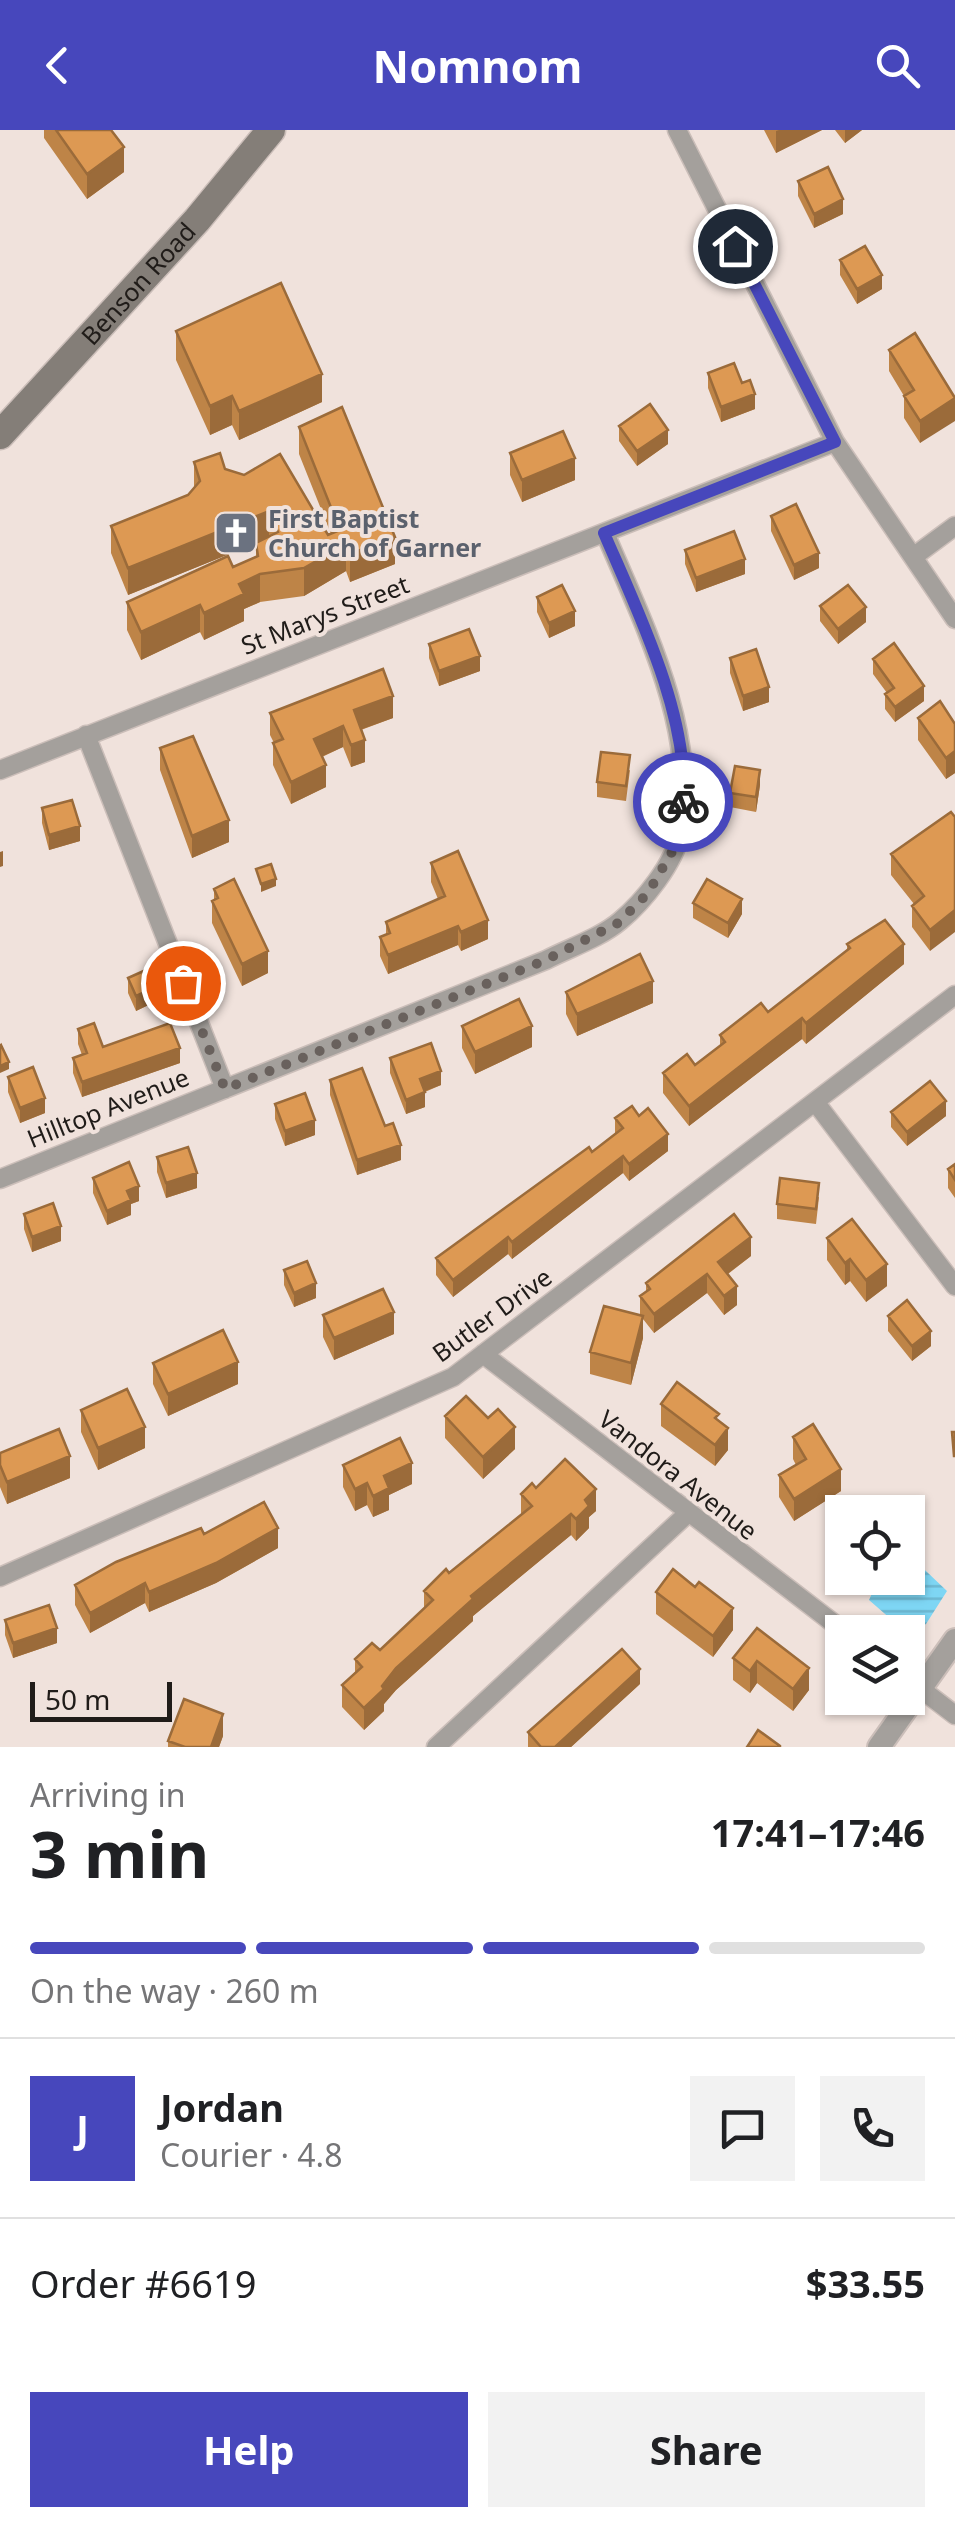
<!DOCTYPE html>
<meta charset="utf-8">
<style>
:root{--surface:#fff;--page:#f2f2f2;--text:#202124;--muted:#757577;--line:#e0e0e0;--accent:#4747bc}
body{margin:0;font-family:"Noto Sans",sans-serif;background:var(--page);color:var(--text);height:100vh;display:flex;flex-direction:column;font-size:38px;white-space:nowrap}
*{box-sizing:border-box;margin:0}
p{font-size:32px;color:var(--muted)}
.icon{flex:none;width:55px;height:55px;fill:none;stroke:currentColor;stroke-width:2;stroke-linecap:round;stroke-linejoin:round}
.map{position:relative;height:1617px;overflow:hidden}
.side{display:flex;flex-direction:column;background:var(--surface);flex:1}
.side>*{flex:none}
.controls{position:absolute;left:825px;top:1365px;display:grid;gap:20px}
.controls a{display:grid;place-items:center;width:100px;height:100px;border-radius:0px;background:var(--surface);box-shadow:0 2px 8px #0004;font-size:50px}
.scale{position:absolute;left:30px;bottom:25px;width:142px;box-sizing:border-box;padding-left:10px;border:5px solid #201c19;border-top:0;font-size:28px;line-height:35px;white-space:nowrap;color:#201c19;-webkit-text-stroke:8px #f0e2dc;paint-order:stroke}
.pin{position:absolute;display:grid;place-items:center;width:85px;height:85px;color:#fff;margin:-42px;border:5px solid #fff;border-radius:50%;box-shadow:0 2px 10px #0007}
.courier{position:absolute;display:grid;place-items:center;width:100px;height:100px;margin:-50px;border:8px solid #4747bc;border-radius:50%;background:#fff;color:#222;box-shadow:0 2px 12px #0007}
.head em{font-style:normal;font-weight:700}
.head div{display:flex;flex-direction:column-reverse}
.head{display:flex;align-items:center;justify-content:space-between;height:170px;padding:0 30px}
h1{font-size:65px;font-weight:700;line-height:75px}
.bar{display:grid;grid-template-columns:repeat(4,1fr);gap:15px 10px;align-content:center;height:120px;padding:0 30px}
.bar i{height:12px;border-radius:8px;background:var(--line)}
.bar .current{background:var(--accent)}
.bar p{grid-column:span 4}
.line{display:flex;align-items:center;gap:25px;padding:0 30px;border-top:2px solid var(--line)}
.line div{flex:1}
.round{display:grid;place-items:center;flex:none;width:105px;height:105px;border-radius:0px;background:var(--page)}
.cta{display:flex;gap:20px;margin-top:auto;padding:20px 30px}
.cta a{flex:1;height:115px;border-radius:0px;background:var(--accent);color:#fff;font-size:40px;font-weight:700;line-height:115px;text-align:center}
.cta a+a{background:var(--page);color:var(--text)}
header{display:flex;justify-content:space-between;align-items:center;height:130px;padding:0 30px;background:var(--accent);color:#fff;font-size:45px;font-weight:700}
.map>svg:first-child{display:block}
.water{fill:url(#water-rules)}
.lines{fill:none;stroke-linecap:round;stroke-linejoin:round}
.minor-casing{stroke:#cbbeb9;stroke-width:21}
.tertiary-casing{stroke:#cbbeb9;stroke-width:26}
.secondary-casing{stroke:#cbbeb9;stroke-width:31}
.minor{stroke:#a4a09c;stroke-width:18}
.tertiary{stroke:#a4a09c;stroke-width:22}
.secondary{stroke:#847e78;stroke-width:28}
.wall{fill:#be8447}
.shaded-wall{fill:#9b6b3a}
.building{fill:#dd9953;stroke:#9b6b3a;stroke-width:2.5}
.done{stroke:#69615d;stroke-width:10;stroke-dasharray:0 18}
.route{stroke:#4747bc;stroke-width:12}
.labels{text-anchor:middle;stroke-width:8;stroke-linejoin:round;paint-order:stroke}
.street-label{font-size:25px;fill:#201c19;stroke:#f0e2dc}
.worship-label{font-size:25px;font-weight:bold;fill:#5b616d;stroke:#f0e2dc;text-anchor:start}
</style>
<header><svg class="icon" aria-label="back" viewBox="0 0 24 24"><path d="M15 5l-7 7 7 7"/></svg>Nomnom<svg class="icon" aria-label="search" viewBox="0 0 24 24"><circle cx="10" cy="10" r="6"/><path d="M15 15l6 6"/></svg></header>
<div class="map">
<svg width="955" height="1617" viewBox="0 0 955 1617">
<defs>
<pattern id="water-rules" width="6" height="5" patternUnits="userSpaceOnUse" patternTransform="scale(2.5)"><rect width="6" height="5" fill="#7ed6f4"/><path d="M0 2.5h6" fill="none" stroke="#6db7d1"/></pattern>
</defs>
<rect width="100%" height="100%" fill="#f0e2dc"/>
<path class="water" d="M908 1424 947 1461 926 1494 908 1504 869 1470 879 1448H908Z"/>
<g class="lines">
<defs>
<path id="minor" d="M677 0 835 312 955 489
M913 427 955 396
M86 605 225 959
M0 640 835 312
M816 973 955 1156
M0 1049 546 830C569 818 600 808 620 791 643 772 675 733 680 703 699 602 643 493 605 403
M483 1224 845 1502
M0 1447 453 1247 955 865
M908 1549 955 1585
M436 1617 687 1384"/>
<path id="tertiary" d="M879 1617 955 1510"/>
<g id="secondary">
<path id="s1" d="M0 305 197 90 271 0"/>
</g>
</defs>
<use href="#minor" class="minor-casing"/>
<use href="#tertiary" class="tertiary-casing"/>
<use href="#secondary" class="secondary-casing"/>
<use href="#minor" class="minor"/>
<use href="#tertiary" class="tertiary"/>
<use href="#secondary" class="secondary"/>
</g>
<path class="wall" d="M44 0H111L124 42 87 69 44 8Z
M764 0H822L776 23Z
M835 0H862L845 13Z
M798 51 843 84 814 98 798 66Z
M840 130 882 159 857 174 840 145Z
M176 201 322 272 239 310 232 295 210 305 176 230Z
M889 220 955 268 920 313 904 288V266L889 241Z
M708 243 742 253 755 279 721 292 708 258Z
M619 296 668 314 637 336 619 311Z
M299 297 395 434 350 452 346 441 304 466 260 472 244 479V491L204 510 200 502 141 530 127 500V472L233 437 256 426V413L128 465 111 423V396L188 365 194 358V332L225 339 328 405 331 404 299 324Z
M510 323 575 350 522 372 510 345Z
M771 386 819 438 794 450 771 401Z
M685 420 745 444 696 462 685 434Z
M537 467 575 496 549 508 537 482Z
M820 476 866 492 838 514 820 491Z
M429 514 480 541 439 556 429 528Z
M730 528 769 572 743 581 730 543Z
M873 529 924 571 895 592 885 579V564L887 563 873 544Z
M270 583 393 588 361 600 365 632 351 637 343 617 322 627 326 657 291 674 273 635V613H274L270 605Z
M918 588 955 594V643L946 649 918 610Z
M160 618 229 712 192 728 160 640Z
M630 640 626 671 597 667V652Z
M760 655 756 682 730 677V663Z
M42 678 80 711 49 720 42 693Z
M955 687 930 821 912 797V776L914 774 891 745V724Z
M431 733 488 809 461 821 458 815 388 844 380 826V807L386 805V792L438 769 431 752Z
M214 759 268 843 242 856 212 793V771L214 770Z
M693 773 742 784 728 808 693 788Z
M847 814 904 834 806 914 802 909 689 996 663 963V943L695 935 720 916V905L768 882 847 821Z
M128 848 165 867 136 881 128 863Z
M566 862 653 873 577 906 566 884Z
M462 896 532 917 475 944 462 918Z
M78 899 103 917 180 933 82 967 73 943V928L82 925 78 914Z
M390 928 441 955 425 962V977L406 984 390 943Z
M8 947 45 983 20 993 8 962Z
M330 950 385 996 401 1030 357 1045 330 965Z
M275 974 315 1005 285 1016 275 989Z
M891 982 946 986 907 1016 891 997Z
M615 988 668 1021 629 1051 623 1043 512 1129 508 1124 453 1167 436 1145V1128L592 1022 615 1004Z
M157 1027 197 1058 166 1068 157 1042Z
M955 1034V1068L948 1058V1039Z
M93 1048 139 1071 131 1074V1085L107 1095 93 1063Z
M819 1067 816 1094 777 1089V1074Z
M24 1084 61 1111 32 1122 24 1099Z
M827 1108 887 1156 866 1172 850 1151 845 1155 827 1130Z
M751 1126 728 1144 737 1175 724 1185 707 1163 654 1203 643 1189V1208L631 1255 590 1244V1222L640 1185V1166L646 1162V1153Z
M284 1140 316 1168 294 1177 284 1155Z
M323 1185 394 1204 334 1230 323 1207Z
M888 1186 931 1216 912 1231 888 1201Z
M153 1233 238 1254 168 1286 153 1254Z
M661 1274 719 1291 728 1320 715 1336 661 1296Z
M81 1280 145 1318 98 1340 81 1302Z
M445 1286 515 1319 483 1349 445 1308Z
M793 1307 841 1361 794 1391 779 1367V1345L796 1335 793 1329Z
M0 1323 70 1348 7 1374 0 1357Z
M343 1335 412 1354 389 1365V1380L373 1387 367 1375 355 1381 343 1357Z
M536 1358 596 1381 589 1387V1398L576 1411 571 1405 473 1486V1491L396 1560 384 1574V1581L364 1600 342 1577V1555L355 1542V1529L380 1520 424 1478V1461L449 1443 521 1384V1364Z
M204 1404 278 1418 216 1453 149 1482 145 1473 90 1503 75 1475V1455Z
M695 1457 733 1500 713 1527 656 1484V1462Z
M5 1490 57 1513 13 1528 5 1505Z
M733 1528 809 1538V1560L793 1581 757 1553 750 1563 733 1550Z
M640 1554 571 1617H528V1602Z
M223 1606 219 1617H168V1611Z"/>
<path class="shaded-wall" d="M779 0H822L776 23V1Z
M845 0H862L845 13Z
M124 17V42L87 69V44Z
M843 69V84L814 98V84Z
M882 145V159L857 174V159Z
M322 244V272L239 310V281Z
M755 264V279L721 292V277Z
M232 266V295L210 305V276Z
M955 269V291L920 313V291Z
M668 300V314L637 336V321Z
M575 328V350L522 372V350Z
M269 381V408L128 465V438Z
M395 407V434L350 452V424Z
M346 414V441L304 466V438Z
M819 423V438L794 450V435Z
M745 429V444L696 462V448Z
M260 444V472L244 479V491L204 510V483L239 454Z
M200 475V502L141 530V502Z
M866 477V492L838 514V499Z
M575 481V496L549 508V493Z
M480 526V541L439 556V541Z
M924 556V571L895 592V577Z
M769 557V572L743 581V566Z
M393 566V588L354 602V580Z
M343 596V617L314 630V609Z
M365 610V632L351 637V615Z
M955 621V643L946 649V628Z
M326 635V657L291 674V652Z
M760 640V655L756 682V667Z
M229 690V712L192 728V706Z
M80 696V711L49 720V705Z
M3 721V736L0 737V722Z
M276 749V756L261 762V754Z
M742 769V784L728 808V793Z
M955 780V802L930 821V800Z
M488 790V809L461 821V802Z
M458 796V815L388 844V825Z
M904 814V834L806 914V893Z
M268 821V843L242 856V834Z
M653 851V873L577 906V884Z
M165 853V867L136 881V866Z
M802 888V909L689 996V976Z
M532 896V917L475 944V922Z
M180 918V933L82 967V952Z
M9 932V939L0 943V936Z
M441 941V955L420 963V949Z
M425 962V977L406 984V970Z
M45 968V983L20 993V978Z
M946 971V986L907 1016V1002Z
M315 990V1005L285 1016V1001Z
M668 1004V1021L629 1051V1034Z
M401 1015V1030L357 1045V1030Z
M623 1026V1043L512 1129V1112Z
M197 1043V1058L166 1068V1053Z
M139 1056V1071L131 1074V1085L107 1095V1081L127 1061Z
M61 1096V1111L32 1122V1107Z
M508 1107V1124L453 1167V1150Z
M751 1107V1126L718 1151V1132Z
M850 1129V1151L845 1155V1133Z
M887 1134V1156L866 1172V1150Z
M707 1144V1163L654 1203V1184Z
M316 1153V1168L294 1177V1163Z
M737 1156V1175L724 1185V1166Z
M394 1182V1204L334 1230V1208Z
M643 1186V1208L631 1255V1233Z
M931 1201V1216L912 1231V1216Z
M238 1232V1254L168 1286V1264Z
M145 1297V1318L98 1340V1318Z
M515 1297V1319L483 1349V1327Z
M728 1298V1320L715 1336V1315Z
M70 1326V1348L7 1374V1352Z
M412 1333V1354L389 1365V1380L373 1387V1366L384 1346Z
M841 1339V1361L794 1391V1369Z
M367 1353V1375L355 1381V1359Z
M596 1359V1381L589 1387V1398L576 1411V1389L585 1370Z
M571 1384V1405L473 1486V1491L396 1560 384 1574V1581L364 1600V1578L396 1538 471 1466Z
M278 1398V1418L216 1453 149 1482V1462Z
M145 1453V1473L90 1503V1483Z
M733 1478V1500L713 1527V1506Z
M57 1498V1513L13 1528V1513Z
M757 1531V1553L750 1563V1541Z
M809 1538V1560L793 1581V1559Z
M640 1539V1554L571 1617H555Z
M223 1584V1606L219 1617H211Z"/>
<path class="building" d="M56 0H111L124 17 87 44Z
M828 37 843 69 814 84 798 51Z
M865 116 882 145 857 159 840 130Z
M281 153 322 244 239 281 232 266 210 276 176 201Z
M915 203 955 268 920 291 904 266 914 260 889 220Z
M734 233 742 253 750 250 755 264 721 277 708 243Z
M650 274 668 300 637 321 619 296Z
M342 277 395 407 350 424 346 414 304 438 260 444 239 454 244 464 204 483 200 475 141 502 127 472 228 426 233 437 258 426 256 413 278 402 269 381 128 438 111 396 188 365 200 351 194 332 220 323 225 339 244 345 280 324 328 405 340 400 299 297Z
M563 301 575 328 522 350 510 323Z
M796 374 819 423 794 435 771 386Z
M734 401 745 429 696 448 685 420Z
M562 455 575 481 549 493 537 467Z
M848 455 866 477 838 499 820 476Z
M469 499 480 526 439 541 429 514Z
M894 513 924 556 895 577 885 564 894 558 873 529Z
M756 519 769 557 743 566 730 528Z
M383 539 393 566 354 580 365 610 351 615 343 596 314 609 326 635 291 652 273 613 283 609 270 583Z
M940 571 955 594V621L946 628 918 588Z
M193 606 229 690 192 706 160 618Z
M601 622 630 625 626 656 597 652Z
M735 636 760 640 756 667 730 663Z
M72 670 80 696 49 705 42 678Z
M951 682 955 687V780L930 800 912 776 924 766 891 724Z
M458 721 488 790 461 802 458 796 388 825 380 807 390 803 386 792 445 766 431 733Z
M271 734 276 749 261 754 256 739Z
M234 749 268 821 242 834 212 771 218 768 214 759Z
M707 749 742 769 728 793 693 773Z
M885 790 904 814 806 893 802 888 689 976 663 943 687 924 695 935 725 912 720 905 761 873 768 882 850 818 847 814Z
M640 824 653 851 577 884 566 862Z
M157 835 165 853 136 866 128 848Z
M519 869 532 896 475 922 462 896Z
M94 893 103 917 170 893 180 918 82 952 73 928 87 923 78 899Z
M431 913 441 941 420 949 425 962 406 970 390 928Z
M1 915 9 932 0 936V916Z
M33 937 45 968 20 978 8 947Z
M362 938 385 996 393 993 401 1015 357 1030 330 950Z
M930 951 946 971 907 1002 891 982Z
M305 963 315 990 285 1001 275 974Z
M632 976 639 986 648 978 668 1004 629 1034 623 1026 512 1112 508 1107 453 1150 436 1128 589 1017 592 1022 623 998 615 988Z
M188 1017 197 1043 166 1053 157 1027Z
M129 1032 139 1056 127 1061 131 1070 107 1081 93 1048Z
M955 1034V1050L948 1039Z
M780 1048 819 1053 816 1079 777 1074Z
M53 1073 61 1096 32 1107 24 1084Z
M734 1084 751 1107 718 1132 737 1156 724 1166 707 1144 654 1184 640 1166 650 1159 646 1153Z
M852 1089 887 1134 866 1150 850 1129 845 1133 827 1108Z
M307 1131 316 1153 294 1163 284 1140Z
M383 1159 394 1182 334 1208 323 1185Z
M907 1170 931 1201 912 1216 888 1186Z
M604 1176 643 1186 631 1233 590 1222Z
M223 1200 238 1232 168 1264 153 1233Z
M677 1252 719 1284 715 1288 728 1298 715 1315 661 1274Z
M127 1259 145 1297 98 1318 81 1280Z
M466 1266 488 1288 498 1279 515 1297 483 1327 445 1286Z
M813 1294 841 1339 794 1369 779 1345 806 1329 793 1307Z
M59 1299 70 1326 7 1352 0 1335V1323Z
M952 1302H955V1326H954Z
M400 1308 412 1333 384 1346 389 1358 373 1366 367 1353 355 1359 343 1335Z
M565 1329 596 1359 585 1370 589 1376 576 1389 571 1384 471 1466 473 1469 396 1538 382 1556 384 1559 364 1578 342 1555 362 1537 355 1529 372 1513 380 1520 433 1470 424 1461 446 1439 449 1443 532 1376 521 1364 532 1353 536 1358Z
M264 1372 278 1398 216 1433 149 1462 145 1453 90 1483 75 1455 116 1432 201 1398 204 1404Z
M673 1439 695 1457 699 1452 733 1478 713 1506 656 1462Z
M49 1475 57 1498 13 1513 5 1490Z
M757 1498 809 1538 793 1559 757 1531 750 1541 733 1528Z
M622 1519 640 1539 555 1617H541L528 1602Z
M184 1569 223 1584 211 1617H185L168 1611Z
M758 1600 780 1616V1617H747Z"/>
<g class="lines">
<path class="done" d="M183 853 225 959 546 830 618 793 648 763 680 708 683 672"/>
<path class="route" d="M683 672C690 587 637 480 604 403L835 312 735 116"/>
</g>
<defs>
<symbol id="church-square" viewBox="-11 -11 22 22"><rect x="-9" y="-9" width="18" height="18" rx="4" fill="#6b7280" stroke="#f0e2dc"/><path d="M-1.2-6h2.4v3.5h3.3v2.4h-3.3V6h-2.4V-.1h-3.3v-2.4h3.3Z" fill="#fff"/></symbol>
</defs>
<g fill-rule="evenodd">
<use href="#church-square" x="211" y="378" width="50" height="50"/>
</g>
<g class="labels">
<g class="street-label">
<text dy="9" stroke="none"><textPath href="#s1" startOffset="205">Benson Road</textPath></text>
<text transform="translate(325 485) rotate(-21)" y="9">St Marys Street</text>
<text transform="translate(108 978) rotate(-22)" y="9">Hilltop Avenue</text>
<text transform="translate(492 1185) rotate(-36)" y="9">Butler Drive</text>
<text transform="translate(678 1345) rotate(38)" y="9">Vandora Avenue</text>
</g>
<g class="worship-label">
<text x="268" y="398">First Baptist<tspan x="268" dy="29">Church of Garner</tspan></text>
</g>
</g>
</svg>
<div class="controls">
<a><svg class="icon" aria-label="locate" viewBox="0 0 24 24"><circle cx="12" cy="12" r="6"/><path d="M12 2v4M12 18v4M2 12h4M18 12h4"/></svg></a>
<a><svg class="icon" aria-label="layers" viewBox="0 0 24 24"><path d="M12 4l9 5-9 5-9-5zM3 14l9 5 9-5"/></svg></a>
</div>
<div class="scale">50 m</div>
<div class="pin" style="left:183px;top:853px;background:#ea580c"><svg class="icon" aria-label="bag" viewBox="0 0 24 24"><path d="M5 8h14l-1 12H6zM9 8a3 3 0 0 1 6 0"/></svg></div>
<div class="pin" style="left:735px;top:116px;background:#1f2937"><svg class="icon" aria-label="home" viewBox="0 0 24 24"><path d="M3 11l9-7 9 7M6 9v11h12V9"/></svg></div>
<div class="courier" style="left:683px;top:672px"><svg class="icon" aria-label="bike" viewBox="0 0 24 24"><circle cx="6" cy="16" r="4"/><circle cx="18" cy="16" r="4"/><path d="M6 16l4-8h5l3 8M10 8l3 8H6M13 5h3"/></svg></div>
</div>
<section class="side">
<div class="head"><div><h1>3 min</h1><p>Arriving in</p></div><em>17:41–17:46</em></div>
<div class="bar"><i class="current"></i><i class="current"></i><i class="current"></i><i></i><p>On the way · 260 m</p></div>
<div class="line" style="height:180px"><b class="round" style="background:var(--accent);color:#fff">J</b><div><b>Jordan</b><p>Courier · 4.8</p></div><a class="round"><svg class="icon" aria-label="chat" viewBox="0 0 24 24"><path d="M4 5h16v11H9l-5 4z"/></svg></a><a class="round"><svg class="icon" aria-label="phone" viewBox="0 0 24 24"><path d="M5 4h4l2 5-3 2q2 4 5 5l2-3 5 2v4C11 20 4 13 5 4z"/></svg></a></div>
<div class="line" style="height:130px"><div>Order #6619</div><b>$33.55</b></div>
<div class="cta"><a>Help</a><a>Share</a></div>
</section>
